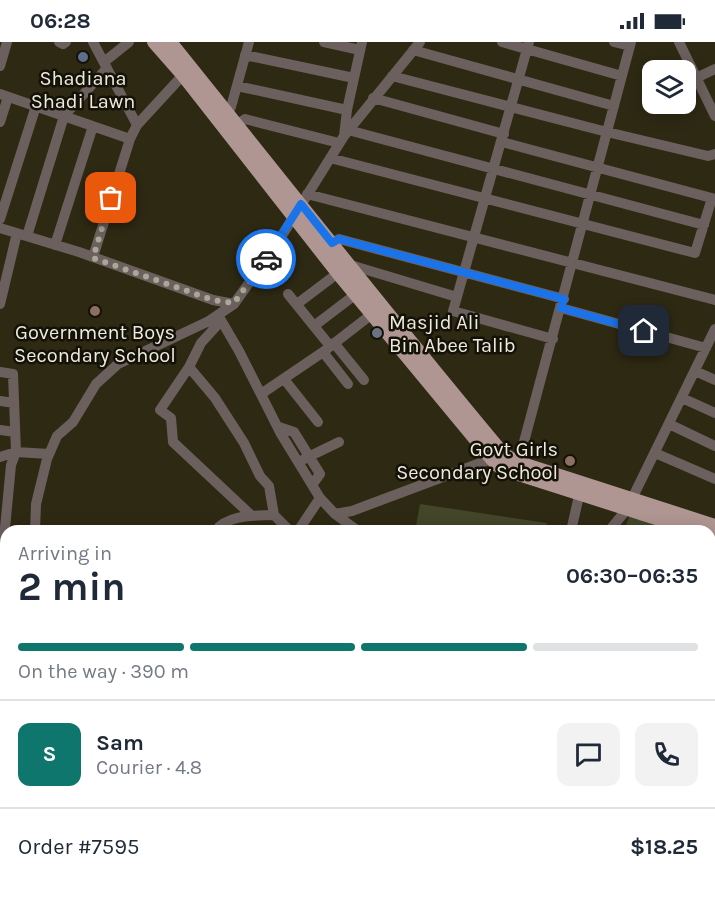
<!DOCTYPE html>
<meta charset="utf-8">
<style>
:root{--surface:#fff;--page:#f2f2f3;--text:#1f2937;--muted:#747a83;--line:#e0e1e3;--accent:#0f766e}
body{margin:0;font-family:Karla,sans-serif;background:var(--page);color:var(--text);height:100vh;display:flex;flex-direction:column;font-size:22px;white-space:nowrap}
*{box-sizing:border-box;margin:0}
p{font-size:20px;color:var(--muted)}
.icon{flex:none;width:33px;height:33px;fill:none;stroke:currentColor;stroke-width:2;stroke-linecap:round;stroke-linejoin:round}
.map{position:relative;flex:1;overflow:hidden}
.details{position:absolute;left:0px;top:483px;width:716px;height:372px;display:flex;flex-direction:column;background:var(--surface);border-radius:18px 18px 0 0;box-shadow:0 3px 15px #0003}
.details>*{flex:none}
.controls{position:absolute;left:642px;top:18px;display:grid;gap:12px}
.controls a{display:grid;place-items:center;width:54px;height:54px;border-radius:12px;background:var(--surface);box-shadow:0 3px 15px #0003;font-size:30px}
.pin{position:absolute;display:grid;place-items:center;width:51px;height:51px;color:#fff;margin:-26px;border-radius:12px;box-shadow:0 3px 9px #0006}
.courier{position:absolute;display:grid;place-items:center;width:60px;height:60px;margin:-30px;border:4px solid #1a73e8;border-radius:50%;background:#fff;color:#222;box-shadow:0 2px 8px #0007}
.headline em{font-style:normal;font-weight:700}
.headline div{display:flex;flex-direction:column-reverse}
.headline{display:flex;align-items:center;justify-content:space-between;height:102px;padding:0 18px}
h1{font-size:39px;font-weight:700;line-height:45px}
.bar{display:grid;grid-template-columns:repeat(4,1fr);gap:9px 6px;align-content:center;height:72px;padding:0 18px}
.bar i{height:8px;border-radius:4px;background:var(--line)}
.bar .on{background:var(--accent)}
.bar p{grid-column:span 4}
.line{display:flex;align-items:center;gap:15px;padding:0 18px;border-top:2px solid var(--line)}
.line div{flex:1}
.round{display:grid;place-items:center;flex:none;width:63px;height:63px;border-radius:12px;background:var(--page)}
.status{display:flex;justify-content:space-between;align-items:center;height:42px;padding:0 30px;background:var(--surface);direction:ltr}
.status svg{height:16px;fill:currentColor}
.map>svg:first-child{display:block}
.grass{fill:#444629}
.cemetery{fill:url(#cemetery-stones)}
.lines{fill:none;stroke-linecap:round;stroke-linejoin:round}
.minor{stroke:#6c605e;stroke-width:10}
.major{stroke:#b09693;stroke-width:14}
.done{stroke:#aba796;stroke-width:6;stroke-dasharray:0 10.8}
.route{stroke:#1a73e8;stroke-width:8}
.service-dot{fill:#5c6f8a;stroke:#141208;stroke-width:2}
.education-dot{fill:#8d6e63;stroke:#141208;stroke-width:2}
.worship-dot{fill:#6b7280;stroke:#141208;stroke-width:2}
.labels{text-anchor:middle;stroke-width:5;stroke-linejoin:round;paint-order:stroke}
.poi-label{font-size:20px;fill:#eeebdd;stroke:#141208}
</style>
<div class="status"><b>06:28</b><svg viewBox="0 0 49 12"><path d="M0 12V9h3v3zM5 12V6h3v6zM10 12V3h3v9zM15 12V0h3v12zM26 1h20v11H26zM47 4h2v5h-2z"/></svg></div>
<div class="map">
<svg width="715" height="855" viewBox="0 0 715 855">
<defs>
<pattern id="cemetery-stones" width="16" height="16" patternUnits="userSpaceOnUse" patternTransform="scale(1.5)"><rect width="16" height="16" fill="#444629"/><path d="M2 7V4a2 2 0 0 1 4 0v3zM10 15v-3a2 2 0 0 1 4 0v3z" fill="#5f6148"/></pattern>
</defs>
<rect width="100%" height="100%" fill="#2e2913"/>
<path class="grass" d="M420 462 547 481 545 489H415Z"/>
<path class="cemetery" d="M631 470 686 489H624Z
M710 497 715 499V674L710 675Z"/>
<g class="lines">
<path class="minor" d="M59 0 63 2 66 0
M93 0 137 83
M324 0 360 8
M502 0 622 34
M529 0 453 269 553 297
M614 0 630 4
M679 0 715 74
M413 8 614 64
M245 13 354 36
M104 20 129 0
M0 24 7 0
M392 34 607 90 708 114 715 112
M696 36 715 27
M237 44 347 68
M0 52 130 97
M373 56 504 92
M227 71 231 65 249 0
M0 80 8 55
M238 82 245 77 339 101
M348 88 704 183
M344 94 347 68 362 0
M502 100 715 157
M330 116 695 211 712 156
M307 152 715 258
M0 177 36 64
M0 186 79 210 213 258 234 262
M27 194 64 74 107 26
M331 202 339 197 564 257
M55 203 93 84
M93 215 130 97 137 83 183 33
M347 222 457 255
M288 252 330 304
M0 262 17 191
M297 262 338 231
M561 266 706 306
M218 273 239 309 281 392 320 456 335 472 358 489
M221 279 201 301 189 325 160 368 171 376 173 400 252 474
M314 284 356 252
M334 301 364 338
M323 310 348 342
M189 325 215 356 244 401 260 434 269 444 274 473 290 489
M695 329 715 338
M0 330 13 332 16 410 11 423 3 507 0 506
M284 337 318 380
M261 352 323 310 372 272
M682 356 715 371
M0 359 14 361
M669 382 715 404
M279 385 294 390 320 432 312 443
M0 388 15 390
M655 411 715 437
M0 415 16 410 49 412
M304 417 339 400
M516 420 521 411 631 0
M335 472 352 469 491 417
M35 489 36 462 47 417 57 394 73 380 96 342 118 322 209 279 234 262 276 203 344 94 420 0
M215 489C229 472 253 474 274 473
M298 489 320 456
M571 489 581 445
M609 489 627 467 715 287
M0 529 6 532
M0 564 6 561
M0 603 6 600
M0 648 6 633
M710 679 715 678
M710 687 715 686
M0 692 6 694
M0 764 6 763
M710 764 715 822
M0 847 3 855
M31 849 33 855
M207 849 208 855
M258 849V855
M297 849 300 850
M593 849 633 855
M653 849 654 855
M688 849V855
M100 851 134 855
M64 855V849
M152 855V849
M323 855 324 849
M355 855V849
M503 855 504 849
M546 855 547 849"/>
<path class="major" d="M154 0 183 33 338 231 497 423 506 428 697 489
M170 0C281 138 390 277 503 412L516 420 715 484
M710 493 715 495"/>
</g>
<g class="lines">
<path class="done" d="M111 156 93 216 213 258 234 261 266 217"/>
<path class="route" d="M266 217 301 162 332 201 339 197 564 257 561 266 644 289"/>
</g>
<circle class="service-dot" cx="83" cy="15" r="6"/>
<g class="education-dot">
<circle cx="95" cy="269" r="6"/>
<circle cx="570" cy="419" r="6"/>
</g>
<circle class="worship-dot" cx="377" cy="291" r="6"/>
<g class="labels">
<g class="poi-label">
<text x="83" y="43">Shadiana<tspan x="83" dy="23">Shadi Lawn</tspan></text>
<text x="389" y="287" text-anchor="start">Masjid Ali<tspan x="389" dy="23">Bin Abee Talib</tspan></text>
<text x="95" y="297">Government Boys<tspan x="95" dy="23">Secondary School</tspan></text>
<text x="558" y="414" text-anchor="end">Govt Girls<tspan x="558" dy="23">Secondary School</tspan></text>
</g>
</g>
</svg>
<div class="controls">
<a><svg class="icon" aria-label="layers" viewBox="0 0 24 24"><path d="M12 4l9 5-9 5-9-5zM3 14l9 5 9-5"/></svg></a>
</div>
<div class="pin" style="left:111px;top:156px;background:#ea580c"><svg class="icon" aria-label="bag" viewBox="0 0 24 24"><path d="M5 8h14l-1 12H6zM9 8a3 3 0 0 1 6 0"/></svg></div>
<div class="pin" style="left:644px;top:289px;background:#1f2937"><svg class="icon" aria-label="home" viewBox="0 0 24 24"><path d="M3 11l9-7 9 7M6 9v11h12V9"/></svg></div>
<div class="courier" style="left:266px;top:217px"><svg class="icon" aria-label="car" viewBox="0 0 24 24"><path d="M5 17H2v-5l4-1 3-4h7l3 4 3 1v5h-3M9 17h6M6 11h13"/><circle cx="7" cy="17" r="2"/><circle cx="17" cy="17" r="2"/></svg></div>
<section class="details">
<div class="headline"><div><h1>2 min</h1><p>Arriving in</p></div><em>06:30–06:35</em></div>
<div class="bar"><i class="on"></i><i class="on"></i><i class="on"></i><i></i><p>On the way · 390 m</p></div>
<div class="line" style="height:108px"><b class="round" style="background:var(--accent);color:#fff">S</b><div><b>Sam</b><p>Courier · 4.8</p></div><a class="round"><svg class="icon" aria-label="chat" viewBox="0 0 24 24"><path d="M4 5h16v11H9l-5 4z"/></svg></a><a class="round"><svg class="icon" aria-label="phone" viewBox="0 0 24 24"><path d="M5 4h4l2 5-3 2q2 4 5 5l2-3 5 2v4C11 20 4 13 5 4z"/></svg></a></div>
<div class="line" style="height:78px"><div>Order #7595</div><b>$18.25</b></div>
</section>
</div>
